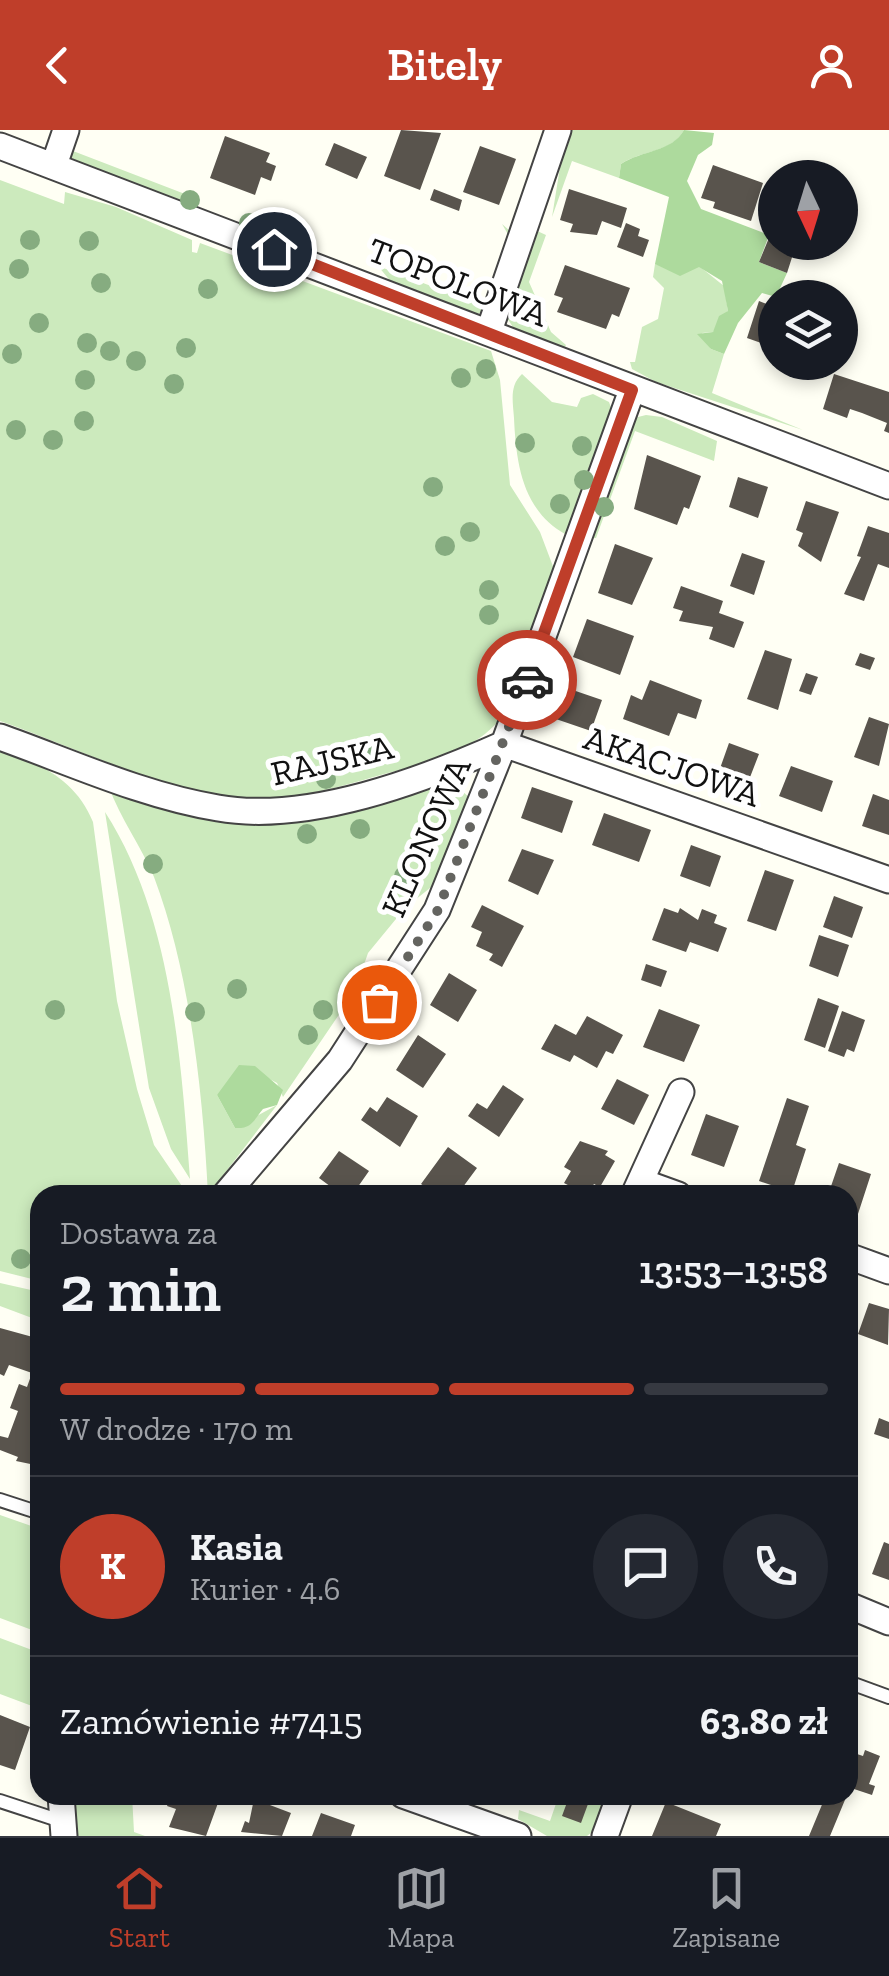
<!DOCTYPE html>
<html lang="pl">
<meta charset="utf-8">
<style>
:root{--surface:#171b24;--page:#242831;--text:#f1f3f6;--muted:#9ea1a6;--line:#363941;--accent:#bf3e2a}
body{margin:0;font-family:"Zilla Slab",serif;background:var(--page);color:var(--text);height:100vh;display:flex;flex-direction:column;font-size:38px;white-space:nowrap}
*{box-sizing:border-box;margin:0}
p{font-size:32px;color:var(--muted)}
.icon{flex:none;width:55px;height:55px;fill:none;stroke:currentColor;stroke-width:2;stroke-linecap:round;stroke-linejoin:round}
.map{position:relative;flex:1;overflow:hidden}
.drawer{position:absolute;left:30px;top:1055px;width:828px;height:620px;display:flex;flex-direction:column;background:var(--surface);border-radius:30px;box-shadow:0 5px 15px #0003}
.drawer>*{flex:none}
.needle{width:65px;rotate:176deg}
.controls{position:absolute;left:758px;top:30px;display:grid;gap:20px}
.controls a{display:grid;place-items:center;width:100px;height:100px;border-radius:50%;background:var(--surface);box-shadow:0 5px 15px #0003;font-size:50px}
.pin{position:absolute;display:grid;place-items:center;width:85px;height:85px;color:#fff;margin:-42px;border:5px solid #fff;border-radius:50%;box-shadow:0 2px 10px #0007}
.courier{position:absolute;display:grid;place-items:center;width:100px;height:100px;margin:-50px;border:8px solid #bf3e2a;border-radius:50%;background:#fff;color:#222;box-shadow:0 2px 12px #0007}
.summary em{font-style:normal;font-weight:600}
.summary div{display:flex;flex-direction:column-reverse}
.summary{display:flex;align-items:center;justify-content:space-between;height:170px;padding:0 30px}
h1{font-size:65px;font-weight:600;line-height:75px}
.bar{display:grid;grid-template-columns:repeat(4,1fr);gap:15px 10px;align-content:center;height:120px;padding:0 30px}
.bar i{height:12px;border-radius:8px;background:var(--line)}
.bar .active{background:var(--accent)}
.bar p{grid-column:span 4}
.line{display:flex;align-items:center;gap:25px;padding:0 30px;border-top:2px solid var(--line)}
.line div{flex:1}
.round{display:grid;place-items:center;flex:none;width:105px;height:105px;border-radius:52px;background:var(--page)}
header{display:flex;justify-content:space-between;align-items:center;height:130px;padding:0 30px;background:var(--accent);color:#fff;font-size:45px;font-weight:600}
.dock{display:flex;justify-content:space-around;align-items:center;height:140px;border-top:2px solid var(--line);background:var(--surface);font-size:28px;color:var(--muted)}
.dock a{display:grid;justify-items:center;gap:5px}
.dock .active{color:var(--accent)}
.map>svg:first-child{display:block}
.green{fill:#cceabd}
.forest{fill:#adda9d}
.building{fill:#59544d}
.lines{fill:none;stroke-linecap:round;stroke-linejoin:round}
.service-casing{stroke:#444;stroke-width:16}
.minor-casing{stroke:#444;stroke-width:29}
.service{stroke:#fff;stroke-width:12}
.minor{stroke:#fff;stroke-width:25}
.tree{fill:#86ac80}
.done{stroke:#646460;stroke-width:10;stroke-dasharray:0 18}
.route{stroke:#bf3e2a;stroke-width:12}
.labels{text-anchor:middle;stroke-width:10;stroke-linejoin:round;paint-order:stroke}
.street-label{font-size:35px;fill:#111;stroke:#fff}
</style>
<header><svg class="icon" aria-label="back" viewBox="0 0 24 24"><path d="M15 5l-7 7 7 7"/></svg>Bitely<svg class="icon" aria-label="person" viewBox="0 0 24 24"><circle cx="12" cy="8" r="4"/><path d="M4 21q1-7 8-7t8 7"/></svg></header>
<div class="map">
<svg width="889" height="1706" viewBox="0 0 889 1706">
<rect width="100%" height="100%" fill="#fffff4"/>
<path class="green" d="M74 0H80L73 21 198 69 193 80 76 32 69 25Z
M566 0H684C672 23 641 20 621 34L619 48 572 31 552 87Z
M0 50 64 74 65 62 116 77 192 110V122L197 123 200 113 491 221 500 250 510 355 540 402 554 439 502 587C474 622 429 632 388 643 345 655 299 670 254 670 184 670 69 615 0 591Z
M244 86 308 110 305 120 241 97Z
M502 94 511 102 482 182 475 185 397 159 378 136 484 176 509 106Z
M535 100 546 105 529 152 551 202 566 215 563 221 518 205 505 185Z
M655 134 689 140 699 136 724 156 728 181 713 202 702 203 711 219 724 224 712 263 803 300 656 252 632 239 630 232H635L642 197 658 189 664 158 653 147Z
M522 244 552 272 577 277 581 268 593 264 609 272 614 286 574 395 565 404C522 380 516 332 514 288 513 272 509 256 522 244Z
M646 285 662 287 717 311 714 331 635 301 596 408H592L634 288Z
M0 619C41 634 76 650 93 692L117 871 137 959 154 1015 188 1065H40V1151L0 1141Z
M451 651 471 669 440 750 405 778 368 823 355 861 283 967 277 953 264 946 217 965 235 998 277 975 208 1065C203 963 190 842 154 747 141 716 120 688 109 657 150 673 196 691 242 694 312 699 385 670 451 651Z
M105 682C172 786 181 929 190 1049L171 1019 149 958Z
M0 1153 40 1162V1191L0 1176Z
M0 1385 40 1399V1503L0 1488Z
M0 1508 40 1523V1579L0 1564Z
M74 1665H132L134 1702 145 1706H77Z
M559 1665H615L603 1693 587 1706H547L518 1689 519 1680 550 1691Z"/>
<path class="forest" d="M684 0 714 3 712 15 698 25 687 51 701 79 769 105 759 132 787 143 776 167 762 163 738 193 724 224 711 219 697 204 713 202 719 186 728 181 722 151 699 137 680 146 655 134 669 67 619 48 621 34C642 20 672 22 684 0Z
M239 935 255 936 283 960 277 975 263 979C253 991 252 999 235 998L217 965Z"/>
<path class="building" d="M401 0 441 3 420 60 384 46Z
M225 6 270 23 266 32 276 36 271 51 261 47 255 65 210 48Z
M334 13 367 27 357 49 325 35Z
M480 16 516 29 499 75 463 62Z
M713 35 763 53 751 91 713 78 715 72 701 68Z
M434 59 462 70 459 81 430 70Z
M569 59 627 78 621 98 602 91 597 105 570 102 573 94 560 90Z
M626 93 640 99 638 106 649 110 643 127 617 117Z
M769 108 795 118 787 143 759 132Z
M565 135 630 158 619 187 612 184 606 199 557 182 563 168 554 165Z
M759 171 775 177V218L747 208Z
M834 244 889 262V303L884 301 887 293 862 283 850 279 847 288 823 279Z
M647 325 701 346 689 379 684 377 677 395 634 379Z
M738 347 768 357 758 388 729 377Z
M806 371 839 382 821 432 798 416 803 403 796 400Z
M868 396 889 403V438L878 434 864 471 844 464 861 427 857 426Z
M615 414 653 428 632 475 598 463Z
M742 423 765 431 754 465 730 456Z
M681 456 723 471 719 483 744 492 734 518 709 509 713 497 679 491 683 481 673 478Z
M587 489 634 506 620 545 573 527Z
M765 520 792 529 778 580 747 569Z
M860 523 875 528 870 540 855 535Z
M806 543 818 547 811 565 799 561Z
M650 550 702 570 696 589 678 583 669 606 623 589 631 565 642 570Z
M564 557 602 570 591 601 553 588Z
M869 587 889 594 879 636 854 627Z
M729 613 759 624 747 655 718 644Z
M791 636 833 651 822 682 779 666Z
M532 657 573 671 562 703 521 688Z
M873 664 889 670V705L862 696Z
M604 683 651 700 639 732 592 715Z
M691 715 721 726 710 757 680 746Z
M522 719 554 730 538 765 508 751Z
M765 740 794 750 776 801 747 791Z
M834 766 863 777 852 808 823 797Z
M482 775 524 796 502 837 489 830 493 824 476 816 482 802 471 797Z
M664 778 678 783 680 778 698 790 702 779 717 785 714 793 727 798 718 822 690 812 686 822 652 810Z
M819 805 849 815 838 847 809 836Z
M646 834 667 841 661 857 641 850Z
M449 843 477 860 458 892 430 875Z
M818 868 839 876 825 918 804 910Z
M659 879 700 895 684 932 643 917Z
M842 881 865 890 854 922 847 919 844 927 828 921Z
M587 886 623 905 613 924 606 921 597 938 574 925 570 932 541 919 555 894 576 905Z
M418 905 446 924 423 958 396 940Z
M617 949 649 965 634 995 601 979Z
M503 955 524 969 499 1007 468 986 477 973 487 979Z
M387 967 418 986 400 1017 361 990 370 977 377 982Z
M787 968 809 976 796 1015 806 1019 792 1062 759 1051Z
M706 984 739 996 724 1037 691 1025Z
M580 1011 608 1021 605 1025 615 1031 600 1057 594 1054 587 1065 564 1053 571 1041 564 1037Z
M448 1017 477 1038 457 1065H437L421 1054Z
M339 1021 369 1041 355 1061 360 1065H342L319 1048Z
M839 1033 871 1044 857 1087 848 1083V1065H828Z
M869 1173 889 1179 888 1215 858 1204Z
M0 1198 40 1209V1336L16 1331 18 1327 0 1320V1306L8 1308 18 1281 10 1278 19 1254 27 1257 32 1243 9 1235 4 1246 0 1244Z
M879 1288 889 1292V1309L874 1304Z
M884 1412 889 1414V1450L872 1444Z
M0 1585 30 1597 15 1640 0 1635Z
M865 1620 880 1626 869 1654 875 1656 872 1665 848 1657V1621L863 1626Z
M171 1665H202L218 1673 206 1706 169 1697 176 1679 167 1676Z
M826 1665H847L830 1706H809Z
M569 1667 588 1674 581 1693 562 1686Z
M254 1669 291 1683 282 1706 241 1702 245 1691 249 1693Z
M666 1672 721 1694 716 1706H652Z
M321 1683 355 1695 351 1706H312Z"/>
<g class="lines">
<defs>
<path id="service" d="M0 1370 40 1383
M848 1552 889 1567
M0 1671 61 1691"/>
<path id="minor" d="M0 16 889 356
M54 35 66 0
M489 201 558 0
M0 607C70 632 144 666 218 678 308 694 423 650 504 614
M504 614 889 750
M642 1052 678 1065
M225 1065 340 930 437 780 504 614 632 260
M634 1065 681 962
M848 1126 889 1141
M848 1475 889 1492
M61 1665 64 1706
M403 1665 518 1706
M605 1706 620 1665"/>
</defs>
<use href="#service" class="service-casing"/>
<use href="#minor" class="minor-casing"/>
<use href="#service" class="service"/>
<use href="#minor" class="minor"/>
</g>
<g class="tree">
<circle cx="190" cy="70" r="10"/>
<circle cx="249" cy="93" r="10"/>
<circle cx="278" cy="103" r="10"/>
<circle cx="30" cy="110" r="10"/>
<circle cx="89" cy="111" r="10"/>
<circle cx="19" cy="139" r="10"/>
<circle cx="101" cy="153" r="10"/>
<circle cx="208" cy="159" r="10"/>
<circle cx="39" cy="193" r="10"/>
<circle cx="87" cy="213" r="10"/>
<circle cx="186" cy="218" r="10"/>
<circle cx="110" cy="221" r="10"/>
<circle cx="12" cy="224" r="10"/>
<circle cx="136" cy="231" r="10"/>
<circle cx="486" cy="239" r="10"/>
<circle cx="461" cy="248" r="10"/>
<circle cx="85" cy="250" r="10"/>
<circle cx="174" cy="254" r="10"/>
<circle cx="84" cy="291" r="10"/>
<circle cx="16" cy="300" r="10"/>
<circle cx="53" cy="310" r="10"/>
<circle cx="525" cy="313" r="10"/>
<circle cx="582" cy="316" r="10"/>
<circle cx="584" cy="350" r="10"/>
<circle cx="433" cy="357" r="10"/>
<circle cx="560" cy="374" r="10"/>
<circle cx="604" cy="377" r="10"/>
<circle cx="470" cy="402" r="10"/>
<circle cx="445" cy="416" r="10"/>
<circle cx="489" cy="460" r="10"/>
<circle cx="489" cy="485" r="10"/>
<circle cx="496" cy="575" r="10"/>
<circle cx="373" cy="620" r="10"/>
<circle cx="284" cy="642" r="10"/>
<circle cx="326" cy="649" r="10"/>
<circle cx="360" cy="699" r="10"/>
<circle cx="307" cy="704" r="10"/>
<circle cx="153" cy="734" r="10"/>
<circle cx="404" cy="746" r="10"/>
<circle cx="237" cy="859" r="10"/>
<circle cx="55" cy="880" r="10"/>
<circle cx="323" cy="880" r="10"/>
<circle cx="195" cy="882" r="10"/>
<circle cx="308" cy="905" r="10"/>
<circle cx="21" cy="1129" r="10"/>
</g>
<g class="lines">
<path class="done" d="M379 872 438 780 527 550"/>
<path class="route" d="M274 119 632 260 527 550"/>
</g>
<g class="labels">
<g class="street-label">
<text transform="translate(458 152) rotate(21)" y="12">TOPOLOWA</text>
<text transform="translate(332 630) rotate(-13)" y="12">RAJSKA</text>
<text transform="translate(672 636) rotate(19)" y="12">AKACJOWA</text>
<text transform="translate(426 707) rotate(-66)" y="12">KLONOWA</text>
</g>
</g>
</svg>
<div class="controls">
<a><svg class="needle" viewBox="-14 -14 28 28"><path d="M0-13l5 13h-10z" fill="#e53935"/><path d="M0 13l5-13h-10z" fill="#9ea1a6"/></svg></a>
<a><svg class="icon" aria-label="layers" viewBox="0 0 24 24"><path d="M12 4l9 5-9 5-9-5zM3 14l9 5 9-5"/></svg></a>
</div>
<div class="pin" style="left:379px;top:872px;background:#ea580c"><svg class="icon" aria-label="bag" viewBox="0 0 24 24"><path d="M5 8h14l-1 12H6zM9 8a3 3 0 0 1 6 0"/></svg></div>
<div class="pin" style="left:274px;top:119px;background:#1f2937"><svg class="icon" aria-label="home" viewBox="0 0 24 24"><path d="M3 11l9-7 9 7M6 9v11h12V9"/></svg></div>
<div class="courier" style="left:527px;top:550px"><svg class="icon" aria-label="car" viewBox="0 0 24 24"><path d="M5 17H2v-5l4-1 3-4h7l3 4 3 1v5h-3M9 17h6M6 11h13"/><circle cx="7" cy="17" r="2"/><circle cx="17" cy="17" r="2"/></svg></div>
<section class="drawer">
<div class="summary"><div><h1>2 min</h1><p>Dostawa za</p></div><em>13:53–13:58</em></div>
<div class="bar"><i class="active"></i><i class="active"></i><i class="active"></i><i></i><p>W drodze · 170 m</p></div>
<div class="line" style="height:180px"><b class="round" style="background:var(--accent);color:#fff">K</b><div><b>Kasia</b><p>Kurier · 4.6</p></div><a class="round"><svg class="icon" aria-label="chat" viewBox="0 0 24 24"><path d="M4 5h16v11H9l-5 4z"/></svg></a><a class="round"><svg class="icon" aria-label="phone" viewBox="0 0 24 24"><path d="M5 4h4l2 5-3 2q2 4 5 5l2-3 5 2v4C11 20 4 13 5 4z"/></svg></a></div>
<div class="line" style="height:130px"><div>Zamówienie #7415</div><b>63.80 zł</b></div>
</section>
</div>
<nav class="dock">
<a class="active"><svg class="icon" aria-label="home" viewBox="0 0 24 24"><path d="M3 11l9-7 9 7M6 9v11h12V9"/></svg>Start</a>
<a><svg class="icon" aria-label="map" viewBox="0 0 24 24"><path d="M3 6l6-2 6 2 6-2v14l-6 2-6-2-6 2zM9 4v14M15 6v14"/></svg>Mapa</a>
<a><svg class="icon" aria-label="saved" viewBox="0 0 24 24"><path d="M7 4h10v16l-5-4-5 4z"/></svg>Zapisane</a>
</nav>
